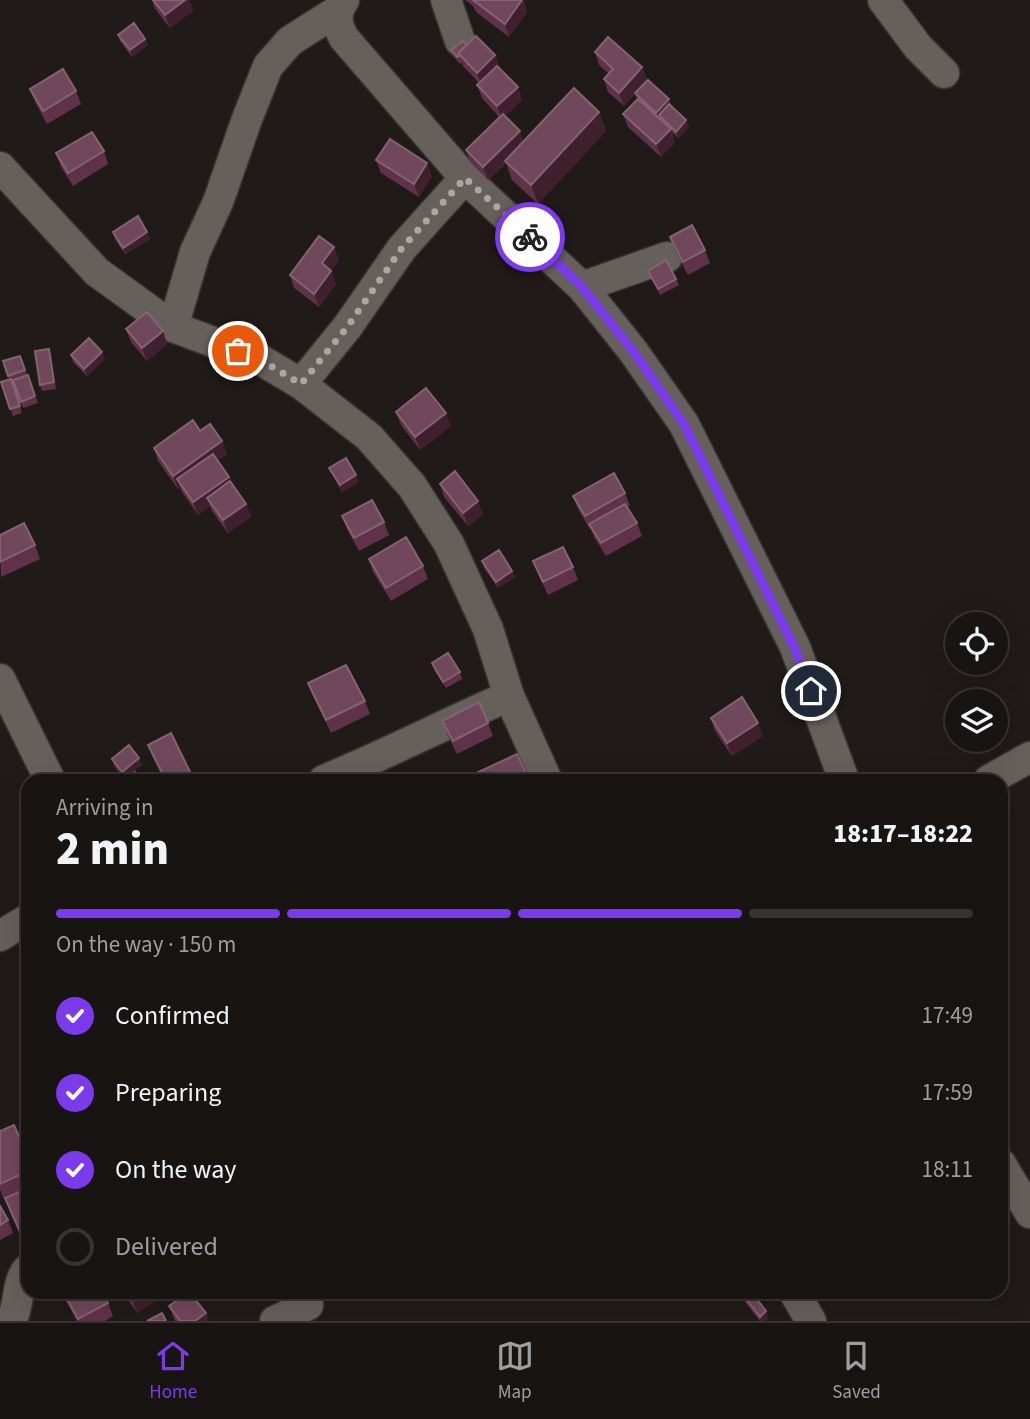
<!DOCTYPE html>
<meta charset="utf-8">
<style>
:root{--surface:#181412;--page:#211d1b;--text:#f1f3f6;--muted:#9f9e9f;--line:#363332;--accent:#7c3aed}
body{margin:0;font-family:"Source Sans 3",sans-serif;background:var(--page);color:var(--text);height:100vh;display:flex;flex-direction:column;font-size:26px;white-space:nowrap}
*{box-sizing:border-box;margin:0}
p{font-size:23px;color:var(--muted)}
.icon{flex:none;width:38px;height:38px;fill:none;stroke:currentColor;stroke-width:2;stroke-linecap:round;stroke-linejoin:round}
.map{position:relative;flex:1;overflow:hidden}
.drawer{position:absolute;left:21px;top:774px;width:987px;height:525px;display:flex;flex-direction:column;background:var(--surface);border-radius:21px;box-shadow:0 7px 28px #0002,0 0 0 2px var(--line)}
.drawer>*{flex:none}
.controls{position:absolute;left:945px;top:612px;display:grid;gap:14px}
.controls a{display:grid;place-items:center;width:63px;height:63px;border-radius:50%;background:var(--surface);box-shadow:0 7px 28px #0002,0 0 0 2px var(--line);font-size:35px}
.pin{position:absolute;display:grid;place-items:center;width:60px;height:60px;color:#fff;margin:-30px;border:4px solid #fff;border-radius:50%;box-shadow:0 2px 7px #0007}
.courier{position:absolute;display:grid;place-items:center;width:70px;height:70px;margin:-35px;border:5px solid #7c3aed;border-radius:50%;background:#fff;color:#222;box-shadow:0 2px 9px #0007}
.overview em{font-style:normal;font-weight:800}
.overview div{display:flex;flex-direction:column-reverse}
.overview{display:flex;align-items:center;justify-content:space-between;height:119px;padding:0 35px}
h1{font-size:46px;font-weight:800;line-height:52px}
.bar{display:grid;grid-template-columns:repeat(4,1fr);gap:10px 7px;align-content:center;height:84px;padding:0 35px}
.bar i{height:9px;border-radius:5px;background:var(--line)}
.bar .selected{background:var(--accent)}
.bar p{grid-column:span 4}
ol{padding:0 35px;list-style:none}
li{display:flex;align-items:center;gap:21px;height:77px}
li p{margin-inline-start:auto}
li .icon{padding:7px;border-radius:50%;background:var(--accent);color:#fff;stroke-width:4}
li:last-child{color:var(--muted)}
li i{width:38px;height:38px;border:4px solid var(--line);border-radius:50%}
.tabs{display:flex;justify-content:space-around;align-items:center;height:98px;border-top:2px solid var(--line);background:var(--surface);font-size:19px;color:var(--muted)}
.tabs a{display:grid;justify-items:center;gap:4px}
.tabs .selected{color:var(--accent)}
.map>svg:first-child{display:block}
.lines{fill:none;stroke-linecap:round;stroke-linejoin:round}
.minor-casing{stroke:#393533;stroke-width:33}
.minor{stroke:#66605c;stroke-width:30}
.wall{fill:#603249}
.shaded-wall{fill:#40202e}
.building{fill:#70475b;stroke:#856272;stroke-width:2}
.done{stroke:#aaa6a4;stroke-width:7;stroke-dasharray:0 12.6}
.route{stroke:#7c3aed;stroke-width:9}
</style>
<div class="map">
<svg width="1030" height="1321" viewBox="0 0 1030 1321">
<rect width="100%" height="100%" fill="#201b18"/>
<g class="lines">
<defs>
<path id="minor" d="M344 0C335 13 336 24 344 38L465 178 582 287 633 351 684 424 795 647 844 780
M446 0 460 41
M883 0 918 47 944 73
M0 167 97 272 173 327 259 359 301 384 369 437 412 486 449 544 488 629 509 696 547 780
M582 287 667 257
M173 327 195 252 218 202 247 119 268 66 290 41 337 11
M301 384 348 326 402 248 465 178
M0 679 50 780
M324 780C387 754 447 723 509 696
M989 780 1030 757
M0 936 28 919
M1001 1164 1030 1213
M794 1292 811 1321
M11 1321C20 1306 16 1281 28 1269
M275 1321 308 1305"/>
</defs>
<use href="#minor" class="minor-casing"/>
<use href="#minor" class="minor"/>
</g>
<path class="wall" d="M152 0H189L193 11 170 28 155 9Z
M465 0H523L527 12 509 37 476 12 473 6Z
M118 35 145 39 148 45 132 57 120 41Z
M467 45 495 55 500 68 522 100 505 116 524 142 599 112 606 131 538 204 512 180 506 163 488 180 471 163 466 150 499 117 482 98 477 85 479 83 463 66 462 62 460 64 453 56 451 50Z
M595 52 642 67 647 80 639 90 672 106 686 120 689 127 678 138 672 132 675 142 661 157 628 127 623 114 637 99 635 94 624 106 608 92 604 79 609 74 599 65Z
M30 89 76 91 81 104 47 124 35 102Z
M104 151 108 164 73 186 61 167 56 153Z
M376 160 432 176 419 197 381 173Z
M113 232 150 239 125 254 115 239Z
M670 237 705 250 710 263 688 275 675 250Z
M339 260 331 271 336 284 319 307 294 288 290 275Z
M648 271 676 279 679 285 660 295Z
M126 329 163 331 167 344 147 361 131 342Z
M49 349 51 355 56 389 42 391 40 385Z
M71 355 105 359 87 376 73 362Z
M20 356 38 403 23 408 13 381 12 382 22 413 13 416 1 382 9 379 3 361Z
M396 412 451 426 420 450 401 425Z
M200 431 222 441 227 454 217 460 229 477 231 483 246 504 251 517 228 533 212 511 210 506 198 515 182 492 180 487 178 489 158 461 154 448Z
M329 468 359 482 342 492 332 474Z
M440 484 483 514 468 526 444 497Z
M625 493 630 506 627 507 637 523 642 536 606 556 594 537 591 529H590L578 509 573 496Z
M342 516 384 522 389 535 359 551 347 529Z
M0 535 35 545 40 559 1 577Z
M369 559 423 566 428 579 391 601 373 572Z
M482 561 512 571 515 577 498 588 484 568Z
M533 561 573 567 578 580 548 595 538 574Z
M432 663 460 672 462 679 446 688 434 670Z
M308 683 365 701 370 714 331 733 313 696Z
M711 718 763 736 732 756 715 731Z
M442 721 488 723 493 736 457 754 447 734Z
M148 745 194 780H164L153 758Z
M112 759 142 765 124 778 114 766Z
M0 1131 28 1157V1187L3 1198 0 1190Z
M28 1188V1252L12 1217 5 1198Z
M0 1206 8 1220 13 1233 0 1240Z
M61 1292H102L108 1303 113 1316 105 1321H77Z
M123 1292H168V1293L137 1313Z
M810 1292H832L816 1301Z
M743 1295 766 1311 768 1318 765 1321H760L745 1302Z
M169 1306 209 1321H175Z"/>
<path class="shaded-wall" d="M185 0H189L193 11 170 28 165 15Z
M522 0 527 12 509 37 505 24Z
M145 39 148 45 132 57 130 50Z
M495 55 500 68 482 86 477 73Z
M642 67 647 80 624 106 619 93Z
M518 87 522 100 502 119 497 106Z
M669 99 672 106 661 117 659 115 660 118 658 120 656 113Z
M599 112 606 131 538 204 531 185Z
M686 120 689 127 678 138 676 132Z
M671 129 675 142 661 157 656 144Z
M520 131 524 144 488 180 483 167Z
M427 163 432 176 419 197 414 184Z
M147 232 150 239 125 254 123 248Z
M334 247 339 260 331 271 336 284 319 307 314 294 322 263Z
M163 331 167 344 147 361 142 348Z
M49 349 51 355 56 389 54 382Z
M102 352 105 359 87 376 84 369Z
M446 413 451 426 420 450 415 437Z
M222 441 227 454 182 486 177 479 180 487 178 489 173 476Z
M356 475 359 482 342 492 340 485Z
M229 477 234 490 207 498 210 506 198 515 193 502Z
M478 501 483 514 468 526 463 513Z
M246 504 251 517 228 533 223 520Z
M512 571 515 577 498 588 496 582Z
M758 723 763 736 732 756 727 743Z
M139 758 142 765 124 779 122 772Z
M145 1292H168V1293L137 1313 132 1300Z
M766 1311 768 1318 765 1321H761L760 1317Z
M206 1313 209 1321H195Z"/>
<path class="building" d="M153 0H185L165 15Z
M473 0H522L505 24Z
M134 23 145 39 130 50 118 35Z
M476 36 495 55 477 73 458 53Z
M608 37 642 67 619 93 604 79 613 69 595 52Z
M463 41 467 45 458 53 459 56 457 57 451 50Z
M497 66 518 87 497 106 477 85Z
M63 69 76 91 43 111 30 89Z
M648 80 669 99 656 113 635 93Z
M574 88 599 112 531 185 505 161Z
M638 99 671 129 656 144 623 114Z
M669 104 686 120 676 132 659 115Z
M503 114 520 131 483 167 466 150Z
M92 132 104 151 68 173 56 153Z
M390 139 427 163 414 184 376 160Z
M138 216 147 232 123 248 113 232Z
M692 225 705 250 683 262 670 237Z
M319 236 334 247 322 263 331 271 314 294 290 275Z
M666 260 676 279 658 289 648 271Z
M147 312 163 331 142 348 126 329Z
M89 338 102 352 84 369 71 355Z
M49 349 54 382 40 385 35 351Z
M20 356 25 370 8 376 3 361Z
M28 375 35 396 21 402 13 380Z
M11 379 20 406 10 409 1 382Z
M426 388 446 413 415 437 396 412Z
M193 420 200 431 210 424 222 441 173 476 154 448Z
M213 454 229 477 193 502 177 479Z
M346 458 356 475 340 485 329 468Z
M455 471 478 501 463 513 440 484Z
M614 473 625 493 585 516 573 496Z
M230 481 246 504 223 520 207 498Z
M372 500 384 522 354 538 342 516Z
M625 504 637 523 601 543 589 524Z
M24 523 35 545 0 562V535Z
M406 537 423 566 386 588 369 559Z
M563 547 573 567 543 582 533 561Z
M499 550 512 571 496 582 482 561Z
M448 653 460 672 443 682 432 663Z
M346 665 365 701 326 720 308 683Z
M742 697 758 723 727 743 711 718Z
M479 702 488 723 453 741 442 721Z
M171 733 194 780H166L148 745Z
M129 745 139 758 122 772 112 759Z
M517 754 529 780H472L470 776Z
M135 772 141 780H120Z
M14 1125 28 1157V1171L0 1184V1131Z
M28 1188V1231L21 1234 5 1198Z
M0 1206 8 1220 0 1225Z
M63 1292H102L108 1303 78 1319Z
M127 1292H145L132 1300Z
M189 1292 206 1313 195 1321H180L169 1306Z
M747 1292H751L766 1311 760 1317 743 1295Z
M162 1313 166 1321H147Z"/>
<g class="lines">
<path class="done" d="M238 351 259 359 301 384 348 326 402 248 465 178 530 237"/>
<path class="route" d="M530 237 582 287 633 351 684 424 794 647 811 691"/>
</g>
</svg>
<div class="controls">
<a><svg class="icon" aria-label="locate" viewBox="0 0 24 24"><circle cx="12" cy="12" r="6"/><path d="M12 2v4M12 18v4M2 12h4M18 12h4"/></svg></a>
<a><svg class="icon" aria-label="layers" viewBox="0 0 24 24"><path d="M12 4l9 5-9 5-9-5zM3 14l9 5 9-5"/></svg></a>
</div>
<div class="pin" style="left:238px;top:351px;background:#ea580c"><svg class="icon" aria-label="bag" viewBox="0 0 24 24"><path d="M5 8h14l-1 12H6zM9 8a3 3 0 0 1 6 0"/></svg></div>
<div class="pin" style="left:811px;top:691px;background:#1f2937"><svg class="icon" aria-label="home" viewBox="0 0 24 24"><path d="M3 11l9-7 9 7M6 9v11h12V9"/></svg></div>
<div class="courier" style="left:530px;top:237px"><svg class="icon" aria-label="bike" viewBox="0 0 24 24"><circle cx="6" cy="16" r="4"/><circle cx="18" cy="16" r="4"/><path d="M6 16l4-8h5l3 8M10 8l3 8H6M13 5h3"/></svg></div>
<section class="drawer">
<div class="overview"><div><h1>2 min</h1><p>Arriving in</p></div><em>18:17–18:22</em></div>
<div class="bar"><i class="selected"></i><i class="selected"></i><i class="selected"></i><i></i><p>On the way · 150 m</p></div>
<ol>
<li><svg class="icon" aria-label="check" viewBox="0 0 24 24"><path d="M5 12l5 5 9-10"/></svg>Confirmed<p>17:49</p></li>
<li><svg class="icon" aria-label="check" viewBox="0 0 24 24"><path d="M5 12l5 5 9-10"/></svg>Preparing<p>17:59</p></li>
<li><svg class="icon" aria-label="check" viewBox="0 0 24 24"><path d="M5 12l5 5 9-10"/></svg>On the way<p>18:11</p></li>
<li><i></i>Delivered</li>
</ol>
</section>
</div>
<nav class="tabs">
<a class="selected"><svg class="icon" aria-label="home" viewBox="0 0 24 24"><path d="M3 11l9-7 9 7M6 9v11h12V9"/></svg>Home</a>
<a><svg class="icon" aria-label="map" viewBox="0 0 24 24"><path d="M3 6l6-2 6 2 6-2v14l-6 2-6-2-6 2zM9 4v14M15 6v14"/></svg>Map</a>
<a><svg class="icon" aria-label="saved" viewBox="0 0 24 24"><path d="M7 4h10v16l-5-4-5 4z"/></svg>Saved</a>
</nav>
